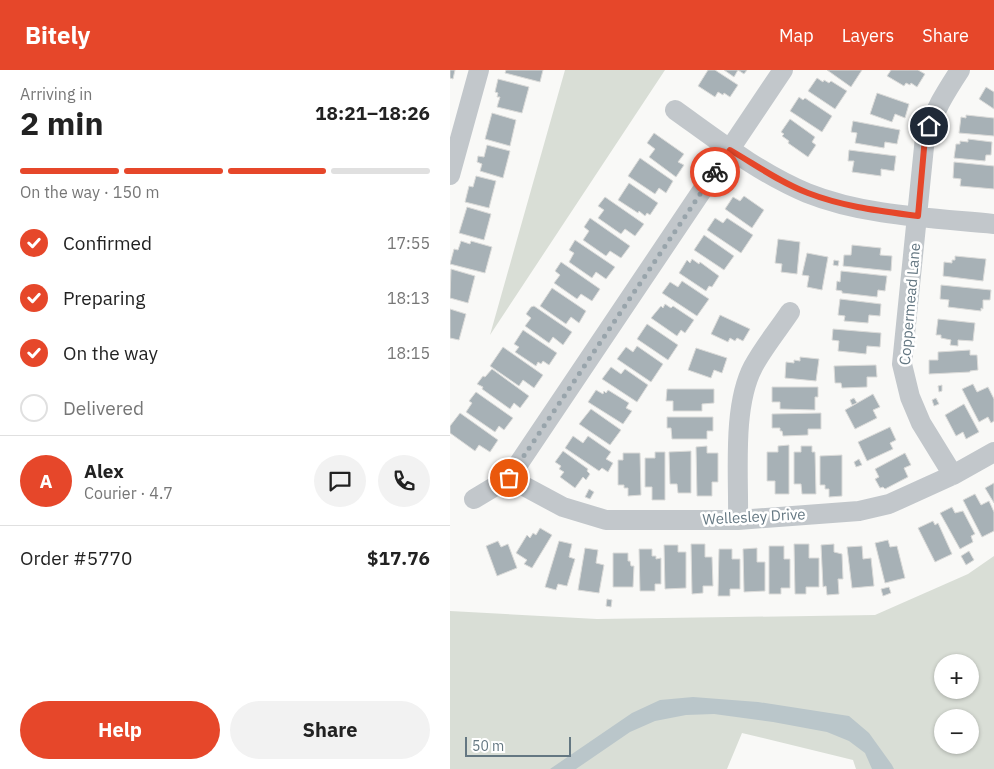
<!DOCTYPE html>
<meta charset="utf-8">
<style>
:root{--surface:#fff;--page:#f2f2f2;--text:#222;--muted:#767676;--line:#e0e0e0;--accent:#e6472a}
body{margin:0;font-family:"IBM Plex Sans",sans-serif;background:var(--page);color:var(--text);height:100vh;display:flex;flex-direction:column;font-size:19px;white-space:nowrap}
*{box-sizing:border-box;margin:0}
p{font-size:16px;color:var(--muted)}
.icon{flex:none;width:28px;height:28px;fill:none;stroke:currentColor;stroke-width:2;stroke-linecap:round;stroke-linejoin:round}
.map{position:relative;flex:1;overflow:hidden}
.details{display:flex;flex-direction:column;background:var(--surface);width:450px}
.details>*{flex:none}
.controls{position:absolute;left:484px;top:584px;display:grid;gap:10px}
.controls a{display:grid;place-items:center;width:45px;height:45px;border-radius:50%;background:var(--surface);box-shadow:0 1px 4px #0004;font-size:25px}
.scale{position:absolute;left:15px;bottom:12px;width:106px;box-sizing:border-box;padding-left:5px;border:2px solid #647782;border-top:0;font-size:14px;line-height:18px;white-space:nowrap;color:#647782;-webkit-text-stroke:4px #fff;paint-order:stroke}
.pin{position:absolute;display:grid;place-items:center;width:42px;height:42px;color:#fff;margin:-21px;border:2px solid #fff;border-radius:50%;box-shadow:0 1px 5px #0007}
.courier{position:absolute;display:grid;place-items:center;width:50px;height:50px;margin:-25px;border:4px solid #e6472a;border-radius:50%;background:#fff;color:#222;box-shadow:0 1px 6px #0007}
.overview em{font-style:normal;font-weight:700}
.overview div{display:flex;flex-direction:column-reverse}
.overview{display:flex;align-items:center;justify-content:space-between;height:85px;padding:0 20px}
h1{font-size:32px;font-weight:700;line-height:38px}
.bar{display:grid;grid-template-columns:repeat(4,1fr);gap:8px 5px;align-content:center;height:60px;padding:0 20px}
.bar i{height:6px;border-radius:4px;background:var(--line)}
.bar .active{background:var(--accent)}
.bar p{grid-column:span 4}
.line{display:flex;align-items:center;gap:12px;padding:0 20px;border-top:1px solid var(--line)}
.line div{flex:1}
.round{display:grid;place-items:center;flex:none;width:52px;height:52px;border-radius:26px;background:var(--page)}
ol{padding:0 20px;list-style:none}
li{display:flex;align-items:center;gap:15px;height:55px}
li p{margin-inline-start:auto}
li .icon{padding:5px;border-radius:50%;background:var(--accent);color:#fff;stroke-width:4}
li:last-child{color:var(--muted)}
li i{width:28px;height:28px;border:2px solid var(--line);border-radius:50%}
.action{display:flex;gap:10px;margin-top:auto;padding:10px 20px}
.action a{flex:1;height:58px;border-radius:30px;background:var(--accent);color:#fff;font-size:20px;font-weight:700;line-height:58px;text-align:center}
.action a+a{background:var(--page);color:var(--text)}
header{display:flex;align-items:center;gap:30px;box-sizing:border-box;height:70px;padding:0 25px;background:var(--accent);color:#fff}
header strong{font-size:24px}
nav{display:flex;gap:28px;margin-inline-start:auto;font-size:18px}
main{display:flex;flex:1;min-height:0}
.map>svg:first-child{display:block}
.green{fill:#d9ded6;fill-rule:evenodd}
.water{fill:#bac6ca}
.building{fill:#a7b1b6;stroke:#dbdbd9}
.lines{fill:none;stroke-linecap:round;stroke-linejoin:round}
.minor{stroke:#c2c7cb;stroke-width:20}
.done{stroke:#98a4ab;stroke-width:5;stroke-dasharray:0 9}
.route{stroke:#e6472a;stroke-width:6}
.labels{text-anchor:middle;stroke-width:5;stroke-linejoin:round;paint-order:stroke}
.street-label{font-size:15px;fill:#647782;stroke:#fff}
</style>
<header>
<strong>Bitely</strong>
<nav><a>Map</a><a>Layers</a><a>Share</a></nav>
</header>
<main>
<section class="details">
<div class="overview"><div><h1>2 min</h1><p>Arriving in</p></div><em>18:21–18:26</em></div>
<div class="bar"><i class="active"></i><i class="active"></i><i class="active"></i><i></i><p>On the way · 150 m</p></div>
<ol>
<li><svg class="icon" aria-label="check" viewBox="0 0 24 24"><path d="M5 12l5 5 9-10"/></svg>Confirmed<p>17:55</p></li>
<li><svg class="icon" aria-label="check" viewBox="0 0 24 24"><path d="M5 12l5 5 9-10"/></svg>Preparing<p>18:13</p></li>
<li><svg class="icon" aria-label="check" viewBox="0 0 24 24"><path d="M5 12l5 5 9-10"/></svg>On the way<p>18:15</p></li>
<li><i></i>Delivered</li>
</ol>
<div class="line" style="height:90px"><b class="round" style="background:var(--accent);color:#fff">A</b><div><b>Alex</b><p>Courier · 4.7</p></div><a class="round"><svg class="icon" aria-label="chat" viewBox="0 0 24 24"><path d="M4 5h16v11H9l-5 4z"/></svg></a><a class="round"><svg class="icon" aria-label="phone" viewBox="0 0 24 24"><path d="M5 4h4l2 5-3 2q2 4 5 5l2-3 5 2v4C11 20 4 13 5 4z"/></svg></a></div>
<div class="line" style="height:65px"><div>Order #5770</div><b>$17.76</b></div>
<div class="action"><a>Help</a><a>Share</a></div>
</section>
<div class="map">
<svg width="544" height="699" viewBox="0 0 544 699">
<rect width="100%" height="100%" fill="#f9f9f7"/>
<path class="green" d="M115 0H215L40 265Z
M544 486V699H406L403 690 292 663 277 699H0V541L147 549 425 545 518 504ZM492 592H520V620H492ZM492 648H520V675H492Z"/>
<path class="water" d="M243 627 308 632 399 646 419 663 442 695 444 699H422L415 683 399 671 377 662 323 652 264 644 236 645 205 651 180 662 126 699H100L182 643 210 630Z"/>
<path class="building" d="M0 0H5L3 9 0 8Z
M56 0H93L90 12 55 3Z
M258 0H265L288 15 280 27 274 23 273 25 268 22 265 27 248 16Z
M274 0H297L294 4 288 0 284 7Z
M377 0H412L401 17Z
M441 0H468L475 4 467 17 461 13 460 15 456 13 454 16 437 6Z
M367 8 373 12 374 10 379 13 381 11 397 21 385 39 358 21Z
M48 9 79 17 72 43 47 37 50 27H47L48 23 45 22Z
M536 17 544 22V39L529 29Z
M427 23 459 34 455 48 445 44 442 52 420 44Z
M349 27 353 30 355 28 382 46 372 62 340 41Z
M42 43 66 50 60 76 35 69Z
M516 45 544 48V66L509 63 511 47 516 48Z
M340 49 365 67 362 72 366 75 358 87 338 73 339 71 332 66 334 64 331 62Z
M403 51 450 60 447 74 435 72 434 78 405 73 407 63 401 62Z
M204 63 234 84 228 92 234 95 226 107 199 87 205 79 197 73Z
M518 69 542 72 541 85H536L535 91 504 88 506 74H510V71L518 72Z
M37 75 60 81 53 108 30 101 32 94 27 92 28 86 34 87Z
M399 80 446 86 444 101 431 99V106L402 102 404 91H398Z
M190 88 223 111 216 123 209 118 205 124 178 106Z
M504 92 544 96V119L510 116 511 109 503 108Z
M26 106 46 111 39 138 15 132 19 116 23 117Z
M179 113 208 133 200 145 197 143 195 146 189 141 188 143 168 130Z
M294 126 314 140 302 158 275 139 283 127 290 131Z
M155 127 194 154 185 166 175 159 171 164 148 148 154 140 148 136Z
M17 137 41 144 34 170 9 163Z
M140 148 180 176 171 188 160 181 156 186 133 170 139 161 134 157Z
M265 148 273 153 277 148 303 165 291 183 257 160Z
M254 165 284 186 274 200 244 180Z
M328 169 350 172 347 204 331 202 332 194 325 193Z
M125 170 165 197 156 209 146 202 142 208 119 192 124 183 119 180Z
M11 171 20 174 21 171 42 177 35 203 0 194 4 179 8 180Z
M402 175 431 178 430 185 442 186 441 201 393 196 394 185H401Z
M357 183 378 187 372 220 357 217 359 206 352 205Z
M505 186 536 189 533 211 493 206 494 192 502 193V190H505Z
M242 189 249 194 250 192 269 206 262 217 259 216 256 221 229 203 237 190 240 193Z
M384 190 389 191 388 196 383 195Z
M111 192 150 219 142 231 131 224 127 229 104 213 110 205 105 201Z
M1 199 25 206 18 233 0 228Z
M391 201 437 206 435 221 428 220 427 227 392 223V221L386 220 387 211 390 212Z
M232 211 259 229 247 246 212 223 220 212 228 217Z
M491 215 541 220 540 230H533V239L531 238V241L498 237 499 230 490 229Z
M102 218 136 241 129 253 121 247 116 254 90 236Z
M390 229 431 234 430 246 419 245 418 253 394 251 395 246 388 245Z
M215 234 221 238 223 236 244 250 235 263 231 260 227 266 201 248 211 236 213 238Z
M84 236 122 262 113 275 103 267 99 273 75 256 81 248 76 244 81 237Z
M0 239 16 244 9 270 0 268Z
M270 245 300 259 293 271 287 268 285 271 280 268 278 272 261 264Z
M488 249 525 253 523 271 508 270V276L500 275 501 270 491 268V265H486Z
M197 254 228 275 218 290 187 269Z
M383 259 431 263 430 277 417 276 416 284 388 281 389 271 382 270Z
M73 260 107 283 99 295 93 291 91 294 88 292 86 296 65 282 69 277 64 274Z
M187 276 213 294 201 312 167 289 176 277 183 282Z
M53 277 93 305 84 318 73 310 69 316 40 296Z
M246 278 277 288 272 303 264 300 261 308 238 300Z
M520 280V285H527L528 300 520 301V302L479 304V290H488V282Z
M350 287 369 289 366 311 335 308 336 292 344 293V290L350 291Z
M426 295 427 307H417V317L392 318 391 313H385L384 296Z
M161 297 171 304 175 299 198 315 187 332 152 309Z
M42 299 79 326 70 338 64 333 60 339 32 319 33 317 27 314 33 306 35 307Z
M523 314 527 322 538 317 544 329V351L541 353 538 347 529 352 512 319Z
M492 315V321L489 322 488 316Z
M322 317H368V327H365V340L330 339V332H322Z
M217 319H264V333L252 334V341H223V331H216Z
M146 320 153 324 154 321 156 323 158 320 179 333 176 338 182 341 173 354 138 332Z
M26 322 63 348 54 360 49 356 45 362 16 342 22 333 19 331Z
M423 324 430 337 423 340 427 348 405 359 395 340Z
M404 328 407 333 402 335 400 330Z
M486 328 489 334 484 336 482 330Z
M514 334 529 362 516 369 513 362 506 366 495 345Z
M141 339 171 360 160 375 129 354Z
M10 343 48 370 40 382 29 375 25 381 0 363V356Z
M371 343V359H358V365L333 366 332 361H330V358H322V344Z
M217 347H263V361H257V369H222L221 358H217Z
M440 357 446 370 440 373 443 379 417 391 408 372Z
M123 366 133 373 138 366 161 382 156 389 163 393 158 402 152 398 149 401 115 378Z
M339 375V424H325V411H317V382H328V376Z
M257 376V383H268V412H262V426H247L246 377Z
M351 376H362V382H365L366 424H352L351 414H344V382H351Z
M113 381 138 399 137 401 140 404 136 410 133 407 125 418 110 407 114 402 109 399 111 396 105 392Z
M241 381V423H228L227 414H220L219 382Z
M205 382H215V430H202V417H195V388H205Z
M173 383H190L191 425 178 426V418H174V415H168V390H173Z
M455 383 461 395 454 398 458 407 435 419 433 417 430 418 425 409 429 407 425 399Z
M392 385V426L379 427V419H375V415H370V386Z
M409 389 412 395 406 397 404 392Z
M544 413V433L535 418Z
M139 419 144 422 140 429 135 427Z
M525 424 531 435 539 431 544 442V461L532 467 513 430Z
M502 437 505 443 513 441 525 464 521 466 523 472 510 479 490 443Z
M483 451 485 455 488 453 502 484 485 492 468 458Z
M90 458 102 465 82 498 74 494 77 490 66 483 77 465 80 468 83 463 86 465Z
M438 470 440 477 447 476 455 508 435 513 425 473Z
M48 471 51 477 58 474 67 498 47 506 36 476Z
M109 471 122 474 119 487 125 489 117 516 108 514 106 520 95 517Z
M241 474H255V487H262L263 516H253V523L242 524Z
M344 474H359V488H369V517H356V524H345Z
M384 474V482L392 484 393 509H388L389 524 377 525 376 516 373 517 371 475Z
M214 475H228V482H236V518L215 519Z
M319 476H334V489H340V518H331V524H319Z
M412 476 413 489 421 488 424 516 402 518 397 477Z
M135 478 148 480 146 493 154 495 149 523 128 520Z
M307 478V492H315V521L294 522 293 479Z
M189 479H202V486H206V489L211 488V514H205V521H190Z
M269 479H282V489H290V519H280V526H268Z
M519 481 524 490 516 495 511 486Z
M163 483H178V491H180L181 496H184L183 517H163Z
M439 517 441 523 433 526 431 519Z
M157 529 162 530 161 537 156 536Z"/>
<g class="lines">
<path class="minor" d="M225 40C267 70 309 103 357 123 414 146 483 148 544 154
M0 105 29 0
M503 405 471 353 460 327 452 294 475 67C484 41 495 23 510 0
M59 408 113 437 156 450H288L409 441 439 434 503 405 544 382
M24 429 59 408 333 0
M288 450C289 405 282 337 303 297 313 278 328 260 340 242"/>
</g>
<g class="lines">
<path class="done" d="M59 408 265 102"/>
<path class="route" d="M265 102 280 80C306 95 331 113 358 123 394 137 431 141 468 146L475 67 479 56"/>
</g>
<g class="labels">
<g class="street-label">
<text transform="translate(460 234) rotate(-85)" y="5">Coppermead Lane</text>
<text transform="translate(304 447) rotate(-3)" y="5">Wellesley Drive</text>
</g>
</g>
</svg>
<div class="controls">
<a>+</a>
<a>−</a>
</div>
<div class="scale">50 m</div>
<div class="pin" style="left:59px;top:408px;background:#ea580c"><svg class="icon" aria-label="bag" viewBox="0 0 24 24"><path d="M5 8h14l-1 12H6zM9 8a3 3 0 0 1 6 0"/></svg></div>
<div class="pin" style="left:479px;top:56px;background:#1f2937"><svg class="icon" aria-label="home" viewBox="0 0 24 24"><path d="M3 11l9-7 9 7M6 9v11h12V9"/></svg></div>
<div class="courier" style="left:265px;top:102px"><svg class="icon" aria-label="bike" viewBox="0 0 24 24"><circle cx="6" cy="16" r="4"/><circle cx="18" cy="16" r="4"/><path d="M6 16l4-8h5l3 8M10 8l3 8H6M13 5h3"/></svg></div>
</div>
</main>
